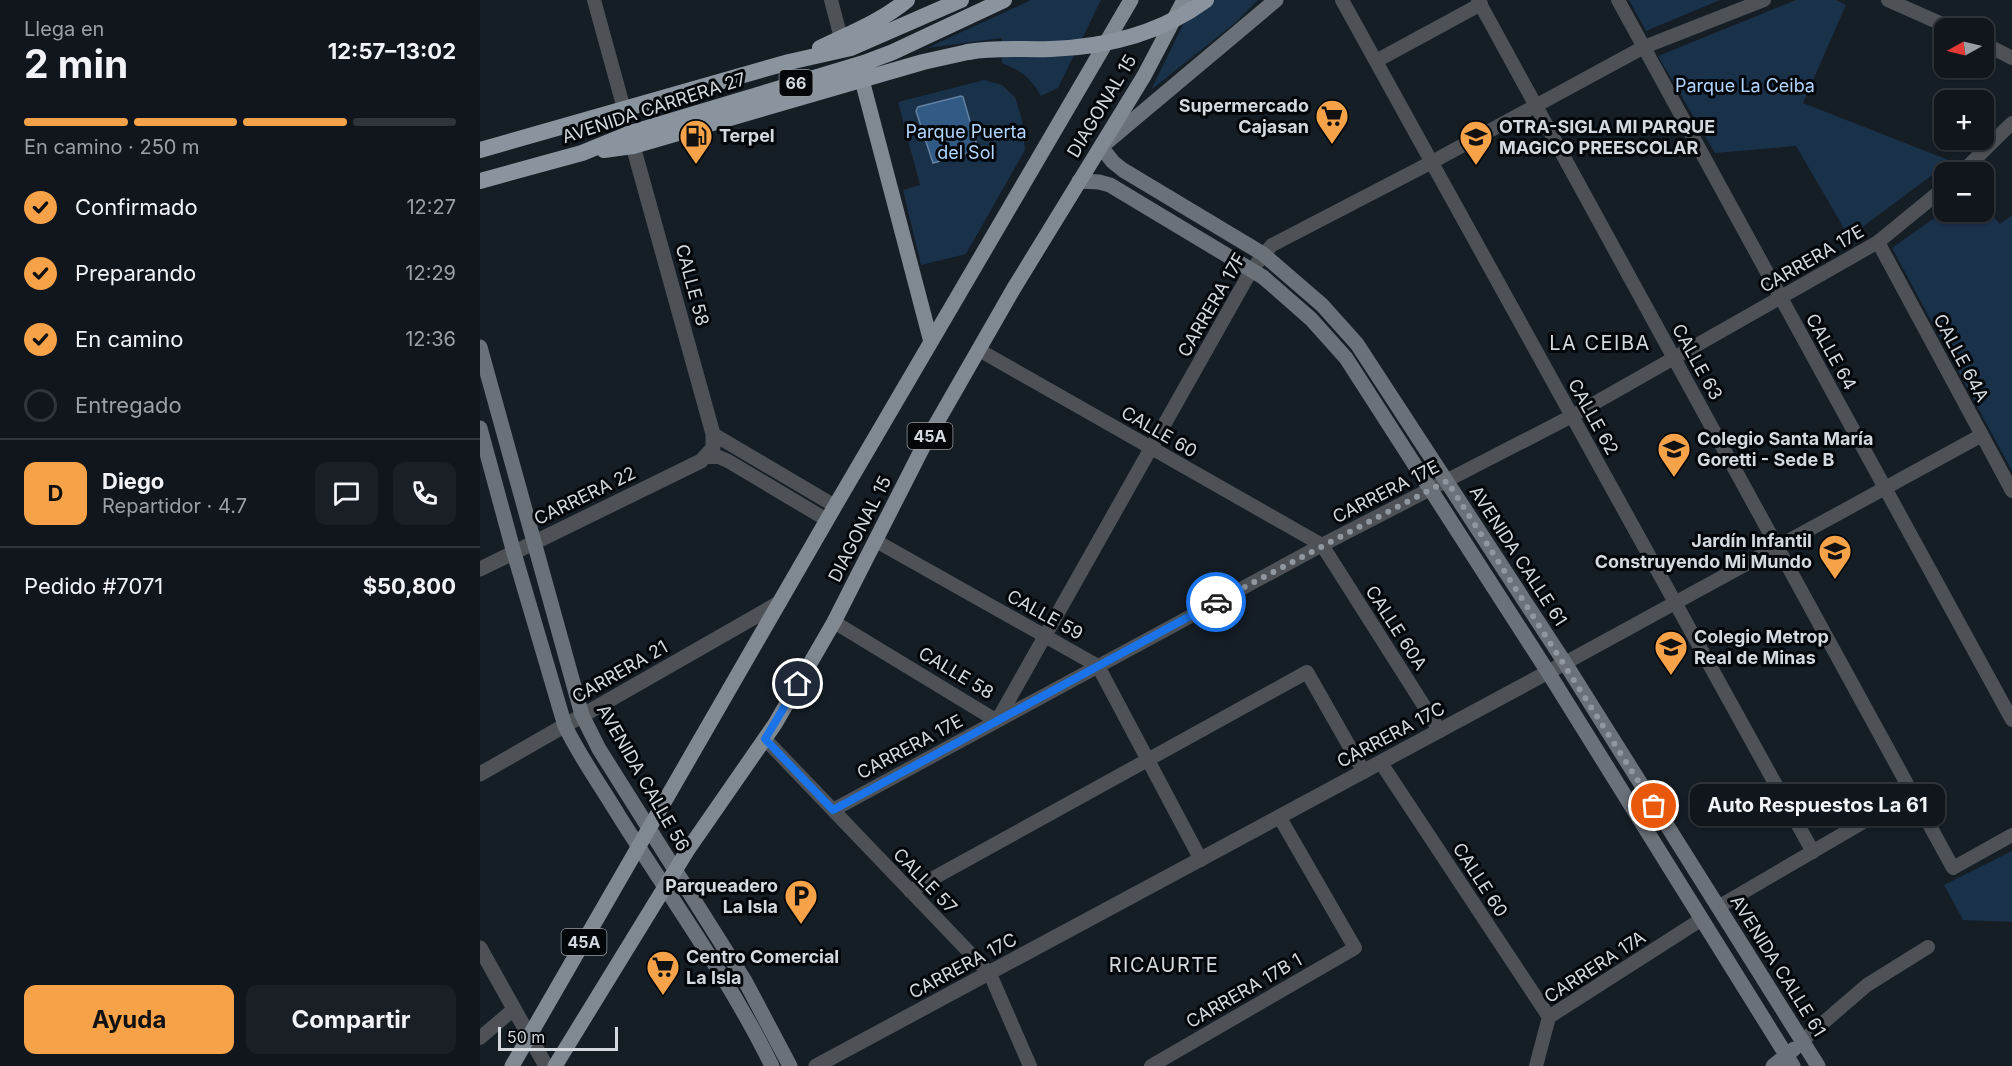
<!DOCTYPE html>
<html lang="es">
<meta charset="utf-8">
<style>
:root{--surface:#10161c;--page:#191f25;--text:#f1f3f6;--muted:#9c9fa3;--line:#30353b;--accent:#f6a248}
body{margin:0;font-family:Inter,sans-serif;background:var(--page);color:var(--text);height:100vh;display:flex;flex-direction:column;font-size:22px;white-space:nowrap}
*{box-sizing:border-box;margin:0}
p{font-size:20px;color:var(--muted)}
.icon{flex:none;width:33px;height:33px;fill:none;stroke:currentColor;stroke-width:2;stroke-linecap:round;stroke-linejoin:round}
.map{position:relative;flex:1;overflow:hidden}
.details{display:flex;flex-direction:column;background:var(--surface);width:480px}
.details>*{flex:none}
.needle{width:39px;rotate:262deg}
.tools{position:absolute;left:1454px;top:18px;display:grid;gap:12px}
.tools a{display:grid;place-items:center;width:60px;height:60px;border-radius:12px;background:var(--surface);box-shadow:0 2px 4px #0004,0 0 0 2px var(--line);font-size:30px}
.scale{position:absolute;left:18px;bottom:15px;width:120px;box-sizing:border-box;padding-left:6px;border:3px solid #d3d9df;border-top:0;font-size:16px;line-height:21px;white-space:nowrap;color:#d3d9df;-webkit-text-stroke:4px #04070a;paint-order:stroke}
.pin{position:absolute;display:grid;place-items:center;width:51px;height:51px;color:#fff;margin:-26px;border:3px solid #fff;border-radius:50%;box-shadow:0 2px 6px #0007}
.courier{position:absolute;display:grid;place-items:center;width:60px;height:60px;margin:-30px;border:4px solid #1a73e8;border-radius:50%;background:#fff;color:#222;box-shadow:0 2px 8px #0007}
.bubble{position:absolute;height:42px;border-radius:12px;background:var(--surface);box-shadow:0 2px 4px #0004,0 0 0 2px var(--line);font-size:20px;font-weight:700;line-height:42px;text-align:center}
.summary em{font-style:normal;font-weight:700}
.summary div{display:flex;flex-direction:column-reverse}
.summary{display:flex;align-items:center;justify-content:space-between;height:102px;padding:0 24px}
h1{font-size:39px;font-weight:700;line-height:45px}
.bar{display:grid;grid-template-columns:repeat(4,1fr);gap:9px 6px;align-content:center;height:72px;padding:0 24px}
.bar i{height:8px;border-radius:4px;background:var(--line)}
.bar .active{background:var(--accent)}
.bar p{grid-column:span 4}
.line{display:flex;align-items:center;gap:15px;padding:0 24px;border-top:2px solid var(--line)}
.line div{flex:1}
.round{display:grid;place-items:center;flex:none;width:63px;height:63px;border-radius:12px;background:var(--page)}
ol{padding:0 24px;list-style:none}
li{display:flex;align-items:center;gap:18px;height:66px}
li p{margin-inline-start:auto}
li .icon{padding:6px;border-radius:50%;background:var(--accent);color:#111;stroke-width:4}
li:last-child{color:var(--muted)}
li i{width:33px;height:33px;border:3px solid var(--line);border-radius:50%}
.primary-button{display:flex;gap:12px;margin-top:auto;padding:12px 24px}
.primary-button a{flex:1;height:69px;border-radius:12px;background:var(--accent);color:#111;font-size:24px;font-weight:700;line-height:69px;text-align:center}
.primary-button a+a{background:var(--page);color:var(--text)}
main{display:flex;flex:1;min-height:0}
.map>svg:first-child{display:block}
.green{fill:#1a314a}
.water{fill:#315a85;stroke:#6280a0;stroke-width:1.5}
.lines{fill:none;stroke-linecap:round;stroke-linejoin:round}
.minor{stroke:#4e5257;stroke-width:14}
.tertiary{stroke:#4e5257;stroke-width:15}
.secondary{stroke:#6a7178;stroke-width:15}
.primary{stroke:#808992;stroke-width:15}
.trunk{stroke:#8a949e;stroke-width:16}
.trunk-bridge{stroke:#8a949e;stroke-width:16}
.done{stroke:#90979e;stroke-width:6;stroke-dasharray:0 10.8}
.route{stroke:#1a73e8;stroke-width:8}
.labels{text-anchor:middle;stroke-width:6;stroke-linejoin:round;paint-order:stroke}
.shield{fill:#04070a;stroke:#959a9f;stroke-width:1.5}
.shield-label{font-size:16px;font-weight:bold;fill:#d3d9df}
.park-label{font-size:18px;fill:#b1d6ff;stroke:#04070a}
.street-label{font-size:18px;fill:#d3d9df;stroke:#04070a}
.poi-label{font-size:18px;font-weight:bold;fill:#d3d9df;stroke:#04070a;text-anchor:start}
.neighbourhood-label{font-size:20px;letter-spacing:1.5px;fill:#d3d9df;stroke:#04070a}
</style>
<main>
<section class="details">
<div class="summary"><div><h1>2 min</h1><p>Llega en</p></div><em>12:57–13:02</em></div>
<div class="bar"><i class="active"></i><i class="active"></i><i class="active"></i><i></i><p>En camino · 250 m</p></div>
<ol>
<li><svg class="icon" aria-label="check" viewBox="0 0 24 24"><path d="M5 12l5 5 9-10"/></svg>Confirmado<p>12:27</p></li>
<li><svg class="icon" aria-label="check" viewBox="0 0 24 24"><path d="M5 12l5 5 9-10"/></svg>Preparando<p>12:29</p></li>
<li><svg class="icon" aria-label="check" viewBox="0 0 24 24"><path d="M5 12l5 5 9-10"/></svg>En camino<p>12:36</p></li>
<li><i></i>Entregado</li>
</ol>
<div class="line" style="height:108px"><b class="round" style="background:var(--accent);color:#111">D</b><div><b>Diego</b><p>Repartidor · 4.7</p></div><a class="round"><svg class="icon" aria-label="chat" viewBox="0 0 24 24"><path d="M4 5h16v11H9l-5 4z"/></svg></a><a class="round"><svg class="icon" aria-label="phone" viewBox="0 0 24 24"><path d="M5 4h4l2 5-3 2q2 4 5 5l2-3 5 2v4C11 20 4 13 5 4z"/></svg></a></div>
<div class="line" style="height:78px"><div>Pedido #7071</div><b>$50,800</b></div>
<div class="primary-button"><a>Ayuda</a><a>Compartir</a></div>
</section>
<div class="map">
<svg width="1532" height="1066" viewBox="0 0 1532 1066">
<rect width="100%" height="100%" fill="#151d25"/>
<path class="green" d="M551 0H621L578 88 561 96C549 76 543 72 522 63V38L447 48Z
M715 0H778L755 23 671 90Z
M1149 0H1240L1166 31Z
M1316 0H1356L1366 5 1323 103 1471 161 1369 237 1316 146 1235 153 1178 56Z
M504 80 522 85 535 97 542 120 545 150 486 254 441 265 423 190 440 185 418 102Z
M1503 204 1520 224 1532 215V471L1412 248 1464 211 1503 212Z
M1532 851V922L1483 920 1464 885Z"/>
<path class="water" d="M481 96 483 97 498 149 495 151 453 163 436 111 438 107Z"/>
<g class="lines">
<path class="minor" d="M114 0 144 109
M351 0 361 38
M862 0 1333 852
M998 0 1473 868 1532 835
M1138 0 1532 720
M1408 0 1471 28
M1503 43 1532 58
M896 61 1001 4
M1482 172 1532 123
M1398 242 1532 491
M499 350 842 545 960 731
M233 434 355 506
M226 457H239L248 461 347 520
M396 541 618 666 721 860
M354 622 517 721 772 269 792 245 952 162 1164 47 1284 0
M1085 663 1502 435
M285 739 510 974 550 1066
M901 763 1069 1017
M353 810 842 545 1092 416 1398 242 1464 188
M430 891 827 672 884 772
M1238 907 1433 793
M0 1038 34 1009
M1322 1041 1387 985 1448 947
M671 1066 875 948 800 818
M1056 1066 1069 1017 1222 919"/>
<path class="tertiary" d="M0 569 221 461 233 448V434L153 146
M0 774 299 603
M0 948 66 1066
M336 1066 1085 663"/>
<path class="secondary" d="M796 0 621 147 633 162 643 170 783 254 842 305 877 344 1085 663 1338 1066
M599 181 619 182 630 185 783 277 831 319 866 358 1068 672 1313 1066
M0 347 102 715 119 749 265 981 310 1066
M0 428 34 553 85 726C100 757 121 786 139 816 191 899 249 978 292 1066
M1293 1066 1314 1049"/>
<path class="primary" d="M382 80 451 342
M32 1066 355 506 651 0
M75 1066 207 851 295 724 354 622 444 445 534 288 664 76 704 0"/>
<path class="trunk" d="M340 48C369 34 402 21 427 0
M0 150 309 62 371 48 481 0
M124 150 153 146 443 62 488 52
M0 181 102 153 151 133 384 63 413 52 524 0"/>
<path class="trunk-bridge" d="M488 52C516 47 543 50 571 49 626 47 681 33 726 0"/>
</g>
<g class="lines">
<path class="done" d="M736 602 967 481 1174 806"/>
<path class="route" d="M318 684 285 739 353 810 736 602"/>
</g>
<defs>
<symbol id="supermarket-pin" viewBox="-11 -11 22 30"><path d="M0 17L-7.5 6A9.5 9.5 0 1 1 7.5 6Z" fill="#f6a248" stroke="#04070a"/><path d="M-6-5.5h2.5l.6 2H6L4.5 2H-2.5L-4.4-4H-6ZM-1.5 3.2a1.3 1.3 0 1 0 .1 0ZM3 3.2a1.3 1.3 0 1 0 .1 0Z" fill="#111"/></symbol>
<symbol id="fuel-pin" viewBox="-11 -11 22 30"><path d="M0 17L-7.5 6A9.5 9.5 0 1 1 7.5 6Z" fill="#f6a248" stroke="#04070a"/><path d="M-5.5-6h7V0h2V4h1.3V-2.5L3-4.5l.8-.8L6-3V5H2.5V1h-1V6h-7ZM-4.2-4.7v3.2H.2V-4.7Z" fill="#111"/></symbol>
<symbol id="school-pin" viewBox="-11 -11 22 30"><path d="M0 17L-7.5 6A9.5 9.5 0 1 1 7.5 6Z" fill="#f6a248" stroke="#04070a"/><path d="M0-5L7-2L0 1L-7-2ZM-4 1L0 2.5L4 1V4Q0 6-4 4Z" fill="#111"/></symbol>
<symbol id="parking-pin" viewBox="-11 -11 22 30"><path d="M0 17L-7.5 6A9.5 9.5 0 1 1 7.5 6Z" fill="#f6a248" stroke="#04070a"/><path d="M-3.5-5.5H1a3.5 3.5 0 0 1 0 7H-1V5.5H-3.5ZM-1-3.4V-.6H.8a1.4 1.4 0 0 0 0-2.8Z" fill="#111"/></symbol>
</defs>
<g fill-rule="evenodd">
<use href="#supermarket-pin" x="833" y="97" width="38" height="52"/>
<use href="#fuel-pin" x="197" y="117" width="38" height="52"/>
<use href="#school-pin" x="977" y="118" width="38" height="52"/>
<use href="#school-pin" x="1175" y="430" width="38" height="52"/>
<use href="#school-pin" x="1336" y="532" width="38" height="52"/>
<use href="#school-pin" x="1172" y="628" width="38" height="52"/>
<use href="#parking-pin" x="302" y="877" width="38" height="52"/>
<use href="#supermarket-pin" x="164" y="948" width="38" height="52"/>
</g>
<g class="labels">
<g class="shield">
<rect x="299.5" y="70" width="33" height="26" rx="4.5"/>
<rect x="427.5" y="423" width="45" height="26" rx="4.5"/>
<rect x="81.5" y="929" width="45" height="26" rx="4.5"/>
</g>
<g class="shield-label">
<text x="316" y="89">66</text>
<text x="450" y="442">45A</text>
<text x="104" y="948">45A</text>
</g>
<g class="park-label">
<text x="1265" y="92">Parque La Ceiba</text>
<text x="486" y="138">Parque Puerta<tspan x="486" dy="21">del Sol</tspan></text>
</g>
<g class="street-label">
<text transform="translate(622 106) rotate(-59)" y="6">DIAGONAL 15</text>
<text transform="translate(174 108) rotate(-18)" y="6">AVENIDA CARRERA 27</text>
<text transform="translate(1332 259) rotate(-30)" y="6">CARRERA 17E</text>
<text transform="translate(212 285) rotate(75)" y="6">CALLE 58</text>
<text transform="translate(732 305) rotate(-60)" y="6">CARRERA 17F</text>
<text transform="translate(1351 352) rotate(61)" y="6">CALLE 64</text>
<text transform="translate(1481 358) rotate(62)" y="6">CALLE 64A</text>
<text transform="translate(1217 362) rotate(61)" y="6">CALLE 63</text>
<text transform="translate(1113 417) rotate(61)" y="6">CALLE 62</text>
<text transform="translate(679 432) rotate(30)" y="6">CALLE 60</text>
<text transform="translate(906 492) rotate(-27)" y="6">CARRERA 17E</text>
<text transform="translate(105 496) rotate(-26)" y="6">CARRERA 22</text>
<text transform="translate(380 529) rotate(-63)" y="6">DIAGONAL 15</text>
<text transform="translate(1038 556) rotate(57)" y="6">AVENIDA CALLE 61</text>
<text transform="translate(565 615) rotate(29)" y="6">CALLE 59</text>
<text transform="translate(916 628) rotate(57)" y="6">CALLE 60A</text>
<text transform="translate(140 672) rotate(-30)" y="6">CARRERA 21</text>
<text transform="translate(476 673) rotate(31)" y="6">CALLE 58</text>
<text transform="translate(911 735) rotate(-28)" y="6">CARRERA 17C</text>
<text transform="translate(430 747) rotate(-28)" y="6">CARRERA 17E</text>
<text transform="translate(163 778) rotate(60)" y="6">AVENIDA CALLE 56</text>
<text transform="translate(1000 880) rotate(57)" y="6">CALLE 60</text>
<text transform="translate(445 881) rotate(46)" y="6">CALLE 57</text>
<text transform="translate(483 966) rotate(-28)" y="6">CARRERA 17C</text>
<text transform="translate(1298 966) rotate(58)" y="6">AVENIDA CALLE 61</text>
<text transform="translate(1115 967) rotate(-33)" y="6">CARRERA 17A</text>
<text transform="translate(764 991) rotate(-30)" y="6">CARRERA 17B 1</text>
</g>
<g class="poi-label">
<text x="829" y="112" text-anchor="end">Supermercado<tspan x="829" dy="21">Cajasan</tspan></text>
<text x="1019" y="133">OTRA-SIGLA MI PARQUE<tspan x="1019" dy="21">MAGICO PREESCOLAR</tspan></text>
<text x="239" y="142">Terpel</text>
<text x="1217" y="445">Colegio Santa María<tspan x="1217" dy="21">Goretti - Sede B</tspan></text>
<text x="1332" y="547" text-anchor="end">Jardín Infantil<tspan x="1332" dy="21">Construyendo Mi Mundo</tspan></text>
<text x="1214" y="643">Colegio Metrop<tspan x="1214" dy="21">Real de Minas</tspan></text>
<text x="298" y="892" text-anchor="end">Parqueadero<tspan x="298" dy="21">La Isla</tspan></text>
<text x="206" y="963">Centro Comercial<tspan x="206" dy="21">La Isla</tspan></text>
</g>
<g class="neighbourhood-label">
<text x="1120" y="350">LA CEIBA</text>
<text x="684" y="972">RICAURTE</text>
</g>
</g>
</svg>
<div class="tools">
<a><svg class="needle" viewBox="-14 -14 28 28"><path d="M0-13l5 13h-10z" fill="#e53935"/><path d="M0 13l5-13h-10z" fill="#9c9fa3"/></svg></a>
<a>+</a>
<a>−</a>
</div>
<div class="scale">50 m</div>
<div class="pin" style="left:1174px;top:806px;background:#ea580c"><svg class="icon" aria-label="bag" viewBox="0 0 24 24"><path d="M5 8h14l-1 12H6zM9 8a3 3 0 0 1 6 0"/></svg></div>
<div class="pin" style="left:318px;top:684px;background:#1f2937"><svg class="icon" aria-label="home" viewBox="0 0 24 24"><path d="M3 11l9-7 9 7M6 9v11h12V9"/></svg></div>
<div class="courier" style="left:736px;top:602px"><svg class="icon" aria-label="car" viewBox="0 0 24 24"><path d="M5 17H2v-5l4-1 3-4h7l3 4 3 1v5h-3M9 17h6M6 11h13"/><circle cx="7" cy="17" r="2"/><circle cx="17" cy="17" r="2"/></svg></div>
<div class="bubble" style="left:1210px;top:784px;width:255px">Auto Respuestos La 61</div>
</div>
</main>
